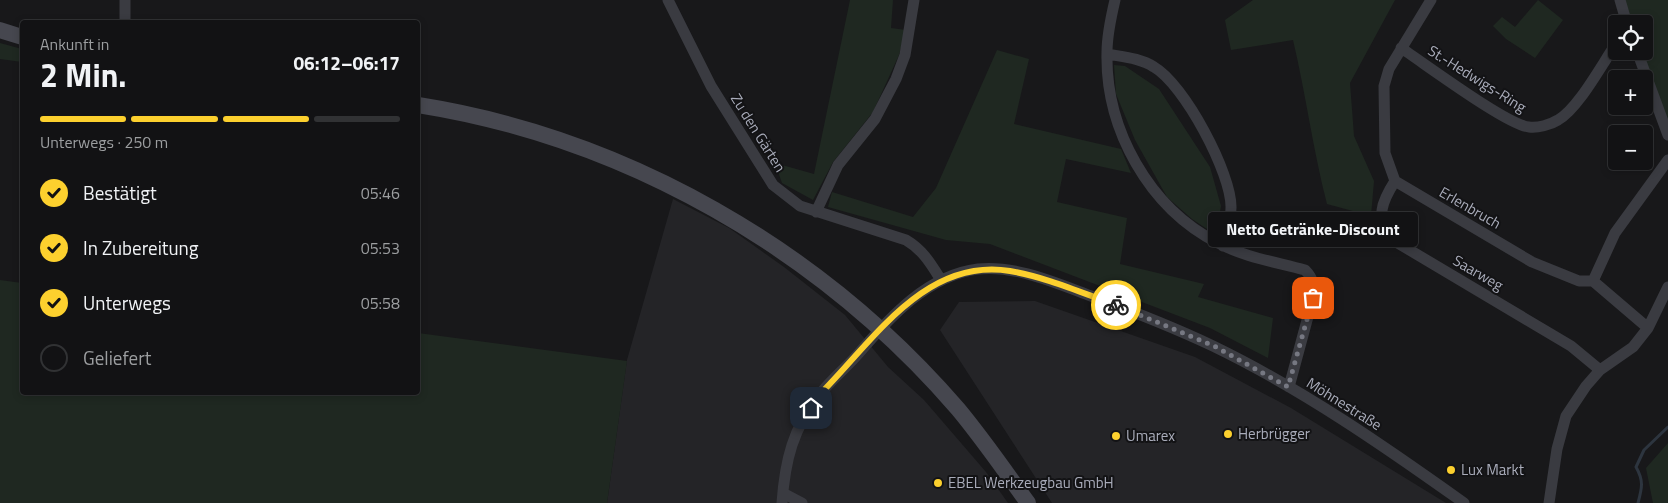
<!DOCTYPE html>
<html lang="de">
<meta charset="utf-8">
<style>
:root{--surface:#121214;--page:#1b1b1d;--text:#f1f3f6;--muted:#9c9ea0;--line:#313234;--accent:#fcd02e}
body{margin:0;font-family:"Titillium Web",sans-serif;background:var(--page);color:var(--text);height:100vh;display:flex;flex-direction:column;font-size:19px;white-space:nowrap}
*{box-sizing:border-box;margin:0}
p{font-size:16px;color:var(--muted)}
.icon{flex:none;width:28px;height:28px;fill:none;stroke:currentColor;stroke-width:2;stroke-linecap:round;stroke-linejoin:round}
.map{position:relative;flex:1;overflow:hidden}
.drawer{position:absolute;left:20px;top:20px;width:400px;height:375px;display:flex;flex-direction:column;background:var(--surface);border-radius:5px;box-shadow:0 2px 8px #0003,0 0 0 1px var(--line)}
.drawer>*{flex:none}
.tools{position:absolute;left:1608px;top:15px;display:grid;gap:10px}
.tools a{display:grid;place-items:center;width:45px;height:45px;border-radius:5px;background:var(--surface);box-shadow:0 2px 8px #0003,0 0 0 1px var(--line);font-size:25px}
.pin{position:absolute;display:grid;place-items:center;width:42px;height:42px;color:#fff;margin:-21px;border-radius:10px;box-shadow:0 2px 8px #0006}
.courier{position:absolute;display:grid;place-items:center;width:50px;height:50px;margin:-25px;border:4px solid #fcd02e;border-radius:50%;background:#fff;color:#222;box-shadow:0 1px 6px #0007}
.bubble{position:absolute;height:35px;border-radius:5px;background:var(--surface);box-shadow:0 2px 8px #0003,0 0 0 1px var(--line);font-size:16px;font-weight:700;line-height:35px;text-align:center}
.overview em{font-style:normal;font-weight:700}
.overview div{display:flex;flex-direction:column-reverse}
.overview{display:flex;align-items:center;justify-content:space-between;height:85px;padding:0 20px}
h1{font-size:32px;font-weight:700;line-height:38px}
.bar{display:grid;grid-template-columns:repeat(4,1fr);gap:8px 5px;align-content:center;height:60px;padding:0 20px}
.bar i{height:6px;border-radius:4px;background:var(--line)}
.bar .current{background:var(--accent)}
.bar p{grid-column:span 4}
ol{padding:0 20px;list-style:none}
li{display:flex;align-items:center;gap:15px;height:55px}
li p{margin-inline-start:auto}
li .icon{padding:5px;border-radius:50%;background:var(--accent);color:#111;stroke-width:4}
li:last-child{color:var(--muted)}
li i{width:28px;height:28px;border:2px solid var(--line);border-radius:50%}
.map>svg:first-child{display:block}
.built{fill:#242427}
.green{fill:#1f2821}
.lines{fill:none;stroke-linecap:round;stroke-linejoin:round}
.stream{stroke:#2d353f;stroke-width:3}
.minor{stroke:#3a3b41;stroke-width:11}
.secondary{stroke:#46474f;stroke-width:16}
.done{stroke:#767882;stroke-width:5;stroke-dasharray:0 9}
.route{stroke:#fcd02e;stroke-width:6}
.poi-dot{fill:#fcd02e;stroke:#131315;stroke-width:2}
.labels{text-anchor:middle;stroke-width:4;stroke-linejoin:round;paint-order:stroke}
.street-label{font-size:15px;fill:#a9acba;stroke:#131315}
.poi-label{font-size:15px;fill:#a9acba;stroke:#131315;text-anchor:start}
</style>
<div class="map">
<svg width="1668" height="503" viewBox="0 0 1668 503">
<rect width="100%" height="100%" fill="#18181a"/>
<path class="built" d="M673 199 729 228 784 267 845 315 888 367 924 400 986 472 1008 503H607L627 360Z
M1035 301 1195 357 1291 408 1446 503H1052L940 330 959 302Z"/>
<path class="green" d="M850 0H893L891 28 906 30 899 55 873 112 833 162 813 200 782 183 775 163 814 174Z
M1253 0H1395L1350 83 1354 136 1374 181 1371 216 1327 204C1313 150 1306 95 1293 40L1231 50 1225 20Z
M1538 0 1563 20 1535 58 1506 39 1493 26 1502 17 1515 27Z
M1624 0H1668V127L1640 51H1644V24H1631Z
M0 43 22 49V62L0 59Z
M997 50 1029 59 1014 124 1121 149 1131 173 1066 159 1057 202 1127 218 1120 264 1204 284 1198 297 1273 318 1268 358 1210 328 990 244 946 240 828 207 832 192 913 217 936 188Z
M1114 65 1125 66 1159 89 1210 167 1221 206 1216 235 1192 219 1167 197 1135 140 1116 94Z
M0 280 22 283V392H418V333L627 361 607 503H0Z
M1668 443V503H1653L1646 468Z"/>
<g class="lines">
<path class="stream" d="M1638 503C1642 488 1644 481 1636 467L1644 450 1668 427"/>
<path class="minor" d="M125 0V22
M668 0 711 86 773 185 800 206 906 240C923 250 931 264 941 280
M1115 0C1111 17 1107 35 1107 52 1105 129 1149 208 1218 243 1244 257 1276 262 1305 270 1314 279 1314 286 1313 298L1289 387
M1431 0 1389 69 1384 86 1385 153 1395 181 1532 262 1579 281H1593L1648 328
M1620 0 1627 24
M1401 48C1424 63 1507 125 1529 127 1538 128 1550 125 1558 120 1578 109 1602 64 1616 44
M1637 51 1668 135
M1107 54C1123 57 1140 58 1154 67 1184 84 1232 174 1231 208 1231 221 1227 234 1223 246
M1395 181C1381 203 1376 216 1391 239L1571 346 1600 370
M816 212 838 165 875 119 896 79 905 55 914 0
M1593 281 1615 233 1668 160
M783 493 802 503
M782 503C785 460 793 428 820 394 832 379 847 367 859 353 890 317 928 275 978 269 1016 265 1056 283 1091 296 1132 311 1173 327 1213 346 1302 389 1384 446 1464 503
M1549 503 1557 449 1566 416 1586 386 1600 370 1633 347 1648 328 1668 287"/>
<path class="secondary" d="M0 30 22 37
M418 105C626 138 820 249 958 409 983 439 1005 471 1028 503"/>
</g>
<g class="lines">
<path class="done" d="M1116 305 1214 346 1288 387 1313 298"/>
<path class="route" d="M811 408 820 394C873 341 925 257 1010 271 1046 277 1082 293 1116 305"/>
</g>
<g class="poi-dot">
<circle cx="1228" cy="434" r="5"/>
<circle cx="1116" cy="436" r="5"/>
<circle cx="1451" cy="470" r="5"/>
<circle cx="938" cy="483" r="5"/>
</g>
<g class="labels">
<g class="street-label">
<text transform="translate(1477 79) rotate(32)" y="5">St.-Hedwigs-Ring</text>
<text transform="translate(758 133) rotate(58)" y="5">Zu den Gärten</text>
<text transform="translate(1470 208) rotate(30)" y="5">Erlenbruch</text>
<text transform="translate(1478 273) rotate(30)" y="5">Saarweg</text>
<text transform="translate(1344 404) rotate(32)" y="5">Möhnestraße</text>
</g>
<g class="poi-label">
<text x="1238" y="439">Herbrügger</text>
<text x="1126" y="441">Umarex</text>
<text x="1461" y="475">Lux Markt</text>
<text x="948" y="488">EBEL Werkzeugbau GmbH</text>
</g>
</g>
</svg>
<div class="tools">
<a><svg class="icon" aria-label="locate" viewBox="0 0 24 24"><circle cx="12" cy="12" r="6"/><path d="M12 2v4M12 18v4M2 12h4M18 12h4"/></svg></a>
<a>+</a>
<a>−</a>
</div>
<div class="pin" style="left:1313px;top:298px;background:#ea580c"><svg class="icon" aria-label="bag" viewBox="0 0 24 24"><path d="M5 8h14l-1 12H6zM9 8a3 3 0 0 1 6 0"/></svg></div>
<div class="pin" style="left:811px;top:408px;background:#1f2937"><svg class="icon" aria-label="home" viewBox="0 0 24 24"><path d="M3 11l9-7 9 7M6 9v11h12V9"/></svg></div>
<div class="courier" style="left:1116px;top:305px"><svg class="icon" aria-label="bike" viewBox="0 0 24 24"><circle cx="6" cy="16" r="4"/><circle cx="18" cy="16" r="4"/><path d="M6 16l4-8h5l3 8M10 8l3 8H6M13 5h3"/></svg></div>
<div class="bubble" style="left:1208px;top:212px;width:210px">Netto Getränke-Discount</div>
<section class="drawer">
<div class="overview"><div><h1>2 Min.</h1><p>Ankunft in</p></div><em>06:12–06:17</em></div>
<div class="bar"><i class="current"></i><i class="current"></i><i class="current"></i><i></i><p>Unterwegs · 250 m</p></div>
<ol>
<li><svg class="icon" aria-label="check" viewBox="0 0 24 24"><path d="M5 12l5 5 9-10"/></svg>Bestätigt<p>05:46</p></li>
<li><svg class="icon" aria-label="check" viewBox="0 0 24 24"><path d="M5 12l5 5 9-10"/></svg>In Zubereitung<p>05:53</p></li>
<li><svg class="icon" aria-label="check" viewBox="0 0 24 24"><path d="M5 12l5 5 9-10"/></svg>Unterwegs<p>05:58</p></li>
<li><i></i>Geliefert</li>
</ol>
</section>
</div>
